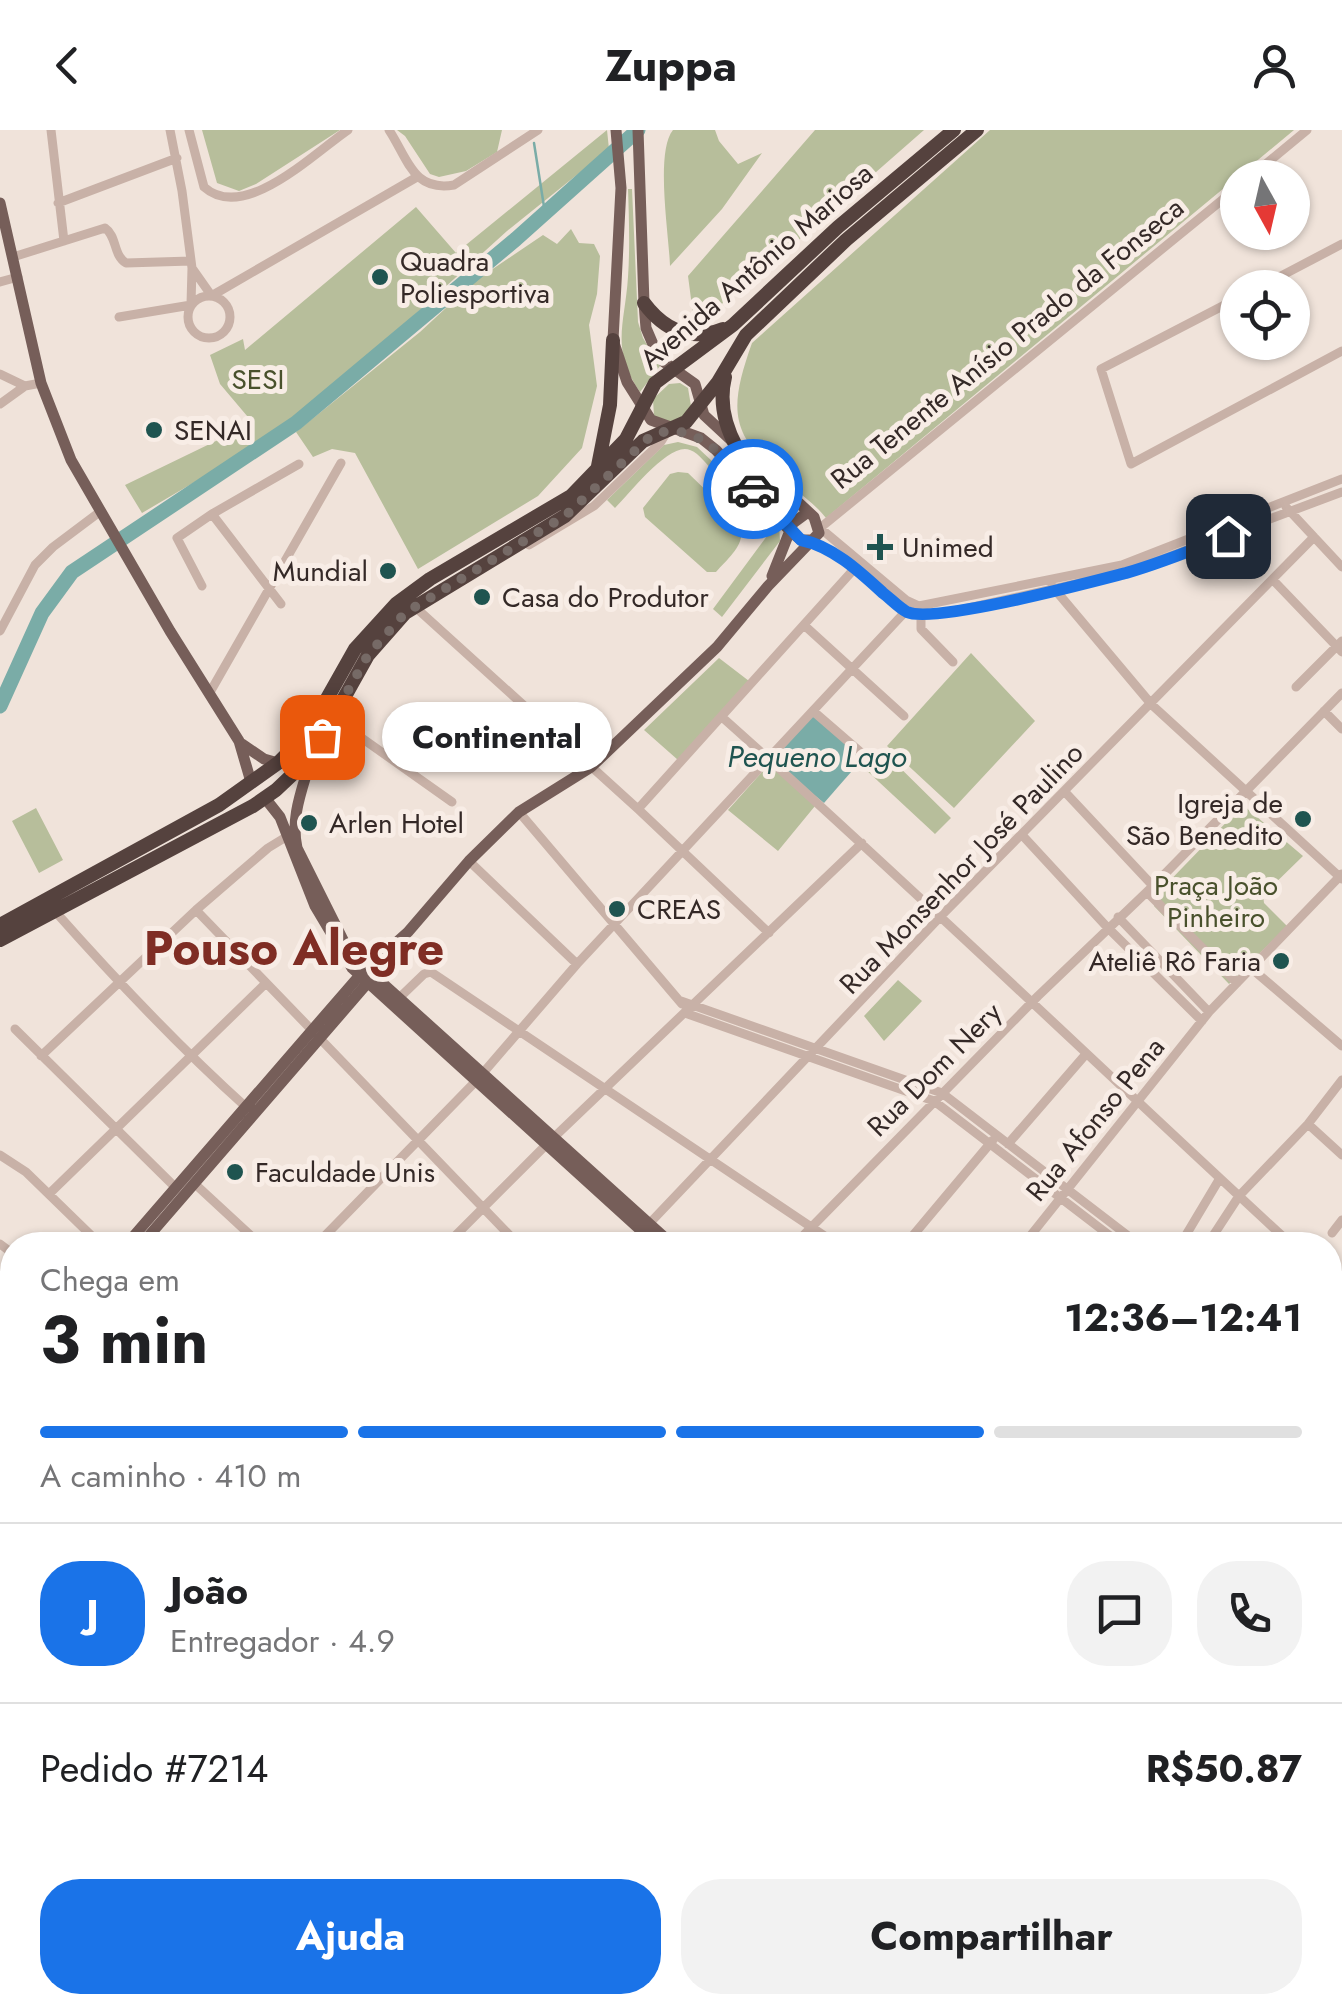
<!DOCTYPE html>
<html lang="pt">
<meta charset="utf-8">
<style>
:root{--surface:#fff;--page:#f2f2f2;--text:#202124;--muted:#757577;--line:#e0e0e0;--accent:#1a73e8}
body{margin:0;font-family:Jost,sans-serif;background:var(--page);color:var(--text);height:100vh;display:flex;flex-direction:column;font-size:38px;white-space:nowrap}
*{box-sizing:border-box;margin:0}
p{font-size:32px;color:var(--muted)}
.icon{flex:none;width:55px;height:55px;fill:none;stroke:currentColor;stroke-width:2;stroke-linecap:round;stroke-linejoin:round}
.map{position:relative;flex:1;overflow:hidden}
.drawer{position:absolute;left:0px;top:1102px;width:1342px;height:782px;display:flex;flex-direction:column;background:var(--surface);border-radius:40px 40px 0 0;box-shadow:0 2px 8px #0004}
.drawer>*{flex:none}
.needle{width:65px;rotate:172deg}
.tools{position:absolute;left:1220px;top:30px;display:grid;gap:20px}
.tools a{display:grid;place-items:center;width:90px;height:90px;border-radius:50%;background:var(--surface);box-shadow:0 2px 8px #0004;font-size:50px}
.pin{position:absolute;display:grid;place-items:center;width:85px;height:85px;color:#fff;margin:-42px;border-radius:20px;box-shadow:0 5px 15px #0006}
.courier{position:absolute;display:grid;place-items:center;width:100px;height:100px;margin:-50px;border:8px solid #1a73e8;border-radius:50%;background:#fff;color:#222;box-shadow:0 2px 12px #0007}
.bubble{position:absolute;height:70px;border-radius:35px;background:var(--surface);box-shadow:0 2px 8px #0004;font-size:32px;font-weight:700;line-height:70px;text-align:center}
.head em{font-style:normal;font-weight:700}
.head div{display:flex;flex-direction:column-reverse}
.head{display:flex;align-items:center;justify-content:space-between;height:170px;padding:0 40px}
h1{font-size:65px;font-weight:700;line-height:75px}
.bar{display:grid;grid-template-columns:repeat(4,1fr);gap:15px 10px;align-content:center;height:120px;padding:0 40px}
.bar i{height:12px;border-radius:8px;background:var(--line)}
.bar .selected{background:var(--accent)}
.bar p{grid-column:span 4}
.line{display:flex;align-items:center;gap:25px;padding:0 40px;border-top:2px solid var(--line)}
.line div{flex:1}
.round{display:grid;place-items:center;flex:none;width:105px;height:105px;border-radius:40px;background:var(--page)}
.button{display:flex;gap:20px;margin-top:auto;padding:20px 40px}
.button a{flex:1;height:115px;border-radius:40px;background:var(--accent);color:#fff;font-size:40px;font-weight:700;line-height:115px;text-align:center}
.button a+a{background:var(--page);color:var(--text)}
header{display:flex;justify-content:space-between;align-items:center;height:130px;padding:0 40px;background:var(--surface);font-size:45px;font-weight:700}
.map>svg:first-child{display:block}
.green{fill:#b7be9b}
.water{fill:#7aaca7}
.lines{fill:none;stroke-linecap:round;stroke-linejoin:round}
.stream{stroke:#7aaca7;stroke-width:2.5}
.river{stroke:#7aaca7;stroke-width:15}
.minor{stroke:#c8b1a7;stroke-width:9}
.major{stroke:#765e59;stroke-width:11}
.highway{stroke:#55423e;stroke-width:14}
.done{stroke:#766a66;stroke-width:10;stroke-dasharray:0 18}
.route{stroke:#1a73e8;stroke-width:12}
.poi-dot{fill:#1f5450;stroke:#f8ede6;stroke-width:4}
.labels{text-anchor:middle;stroke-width:10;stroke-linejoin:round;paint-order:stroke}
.poi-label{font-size:28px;fill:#342927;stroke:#f8ede6;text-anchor:start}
.street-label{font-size:28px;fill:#342927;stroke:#f8ede6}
.park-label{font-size:28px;fill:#49512c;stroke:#f8ede6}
.water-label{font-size:30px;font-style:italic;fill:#1f5450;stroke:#f8ede6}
.town-label{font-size:48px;font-weight:bold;fill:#7f2d24;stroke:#f8ede6}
</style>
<header><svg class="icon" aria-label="back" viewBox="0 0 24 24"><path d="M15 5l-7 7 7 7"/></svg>Zuppa<svg class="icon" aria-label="person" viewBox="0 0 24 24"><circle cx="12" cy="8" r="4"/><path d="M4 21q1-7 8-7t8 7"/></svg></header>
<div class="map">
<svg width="1342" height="1883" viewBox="0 0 1342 1883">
<rect width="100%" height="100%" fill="#f0e3da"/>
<path class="green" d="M202 0H340L256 54 239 61 217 53Z
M397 0H502L497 22 466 41 439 47 430 44 405 6Z
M607 0 609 19 507 101 390 207 300 282 227 333 142 383 125 355 253 293 220 254 210 225 243 209 245 220 416 77 456 123Z
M673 0H715L719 11 738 34 762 23 722 79 670 136C669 105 655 22 673 0Z
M815 0H924L729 171 693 184 688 146Z
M990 0H1294L826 388C817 376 803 366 791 356 732 307 726 286 752 213Z
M628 59H632L638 192 643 208 660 236 640 262C610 219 625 194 628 147 630 118 629 88 628 59Z
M571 99 579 113 594 114 600 126 597 164 589 195 597 256 582 318 538 366 418 439 355 323 332 319 313 327 296 302 420 202 475 151 543 105 557 114Z
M680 253 688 258 691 276 683 287 666 293 654 286 653 269 669 254Z
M678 312 697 317 779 394 780 411 722 487 713 479 767 406 765 388 740 366 736 368 715 349 714 342C708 336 699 323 690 320 670 311 630 363 615 378L607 370 664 315Z
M678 342 688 343 740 393C747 414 729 427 716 442H707L645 387 643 378 670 344Z
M971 523 1035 591 954 678 887 616Z
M719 528 749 551 678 630 644 600Z
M881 619 951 688 935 704 865 639Z
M770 633 815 676 778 721 728 680Z
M1243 675 1303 726 1263 765 1264 773 1287 796 1229 854 1154 776V767Z
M36 678 63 730 39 743 12 691Z
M898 850 922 871 884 911 864 886Z"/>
<path class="water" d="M813 581 865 626 824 673 770 629Z"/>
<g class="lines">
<path class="stream" d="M534 13 545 83"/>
<path class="river" d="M0 576 42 483 72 442 296 293 516 109 638 0"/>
<path class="minor" d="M51 0 64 111
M170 0 182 61 192 138 191 174
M189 0 204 57C244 93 313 24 348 0
M389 0C408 29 413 62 454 55L538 0
M1249 48 1307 0
M1238 57 820 398 906 470 919 476 1122 435 1342 349
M58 73 177 28
M13 127 105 98C117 106 113 125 126 133L191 131
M192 138 211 165
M0 152 18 147
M1258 158 1342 114
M213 165 417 47
M188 187a21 21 0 1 1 42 0a21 21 0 1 1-42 0Z
M1238 168 1101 239 1131 334 1342 221
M119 187 191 175
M0 244 25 256 41 253
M0 274 25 256
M1286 377 1342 437
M212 384 281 474
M812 410 855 438 905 482 921 486 964 479 1128 442 1342 362
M529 415 594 376 660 313 667 302
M1273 450 1342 522
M202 456 177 408 212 384 299 334
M1052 456 1152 575 1342 749
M414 476 638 679 769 803
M921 486V499L953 532
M804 495 904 586
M0 501 35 435 53 417 101 381
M1296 557 1342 511
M209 564 341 333
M813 581 865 626
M1324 581 1342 599
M332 587 452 672
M723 588C916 760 1102 940 1292 1115
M1065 662 1153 756
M638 679 855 438
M519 682 682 874
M1023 706 1107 797 1202 891
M469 731 577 834
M1147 762 1237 853
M53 779C115 849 177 915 246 977
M196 780 519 1115
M1118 787 1209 882
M1251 838 1342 916
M681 871 942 963 1140 1115
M395 872 424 844 431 842 838 1115
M685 883 934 971 1122 1115
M15 899 175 1057
M41 926 196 780 268 718 286 707
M483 943 577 834 905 482
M1308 994 1342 1025
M1008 1014 1086 924
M0 1025 26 1042 101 1115
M195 1054 261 1115
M49 1064 265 854
M1332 1103 1342 1090
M0 1114 12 1123
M316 1115 477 950
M446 1115 548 1013 862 713
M629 1115 942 785 1314 407
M794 1115 1038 866 1153 756 1342 563
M905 1115 993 1010
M1023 1115 1209 882 1342 744
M1180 1115 1220 1048
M1207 1115 1239 1066 1308 994 1342 950
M1330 1150 1342 1161
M1330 1184 1342 1172
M1330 1286 1342 1272
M0 1293 12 1317
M1330 1330 1342 1357
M1330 1354 1342 1383
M0 1415 12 1409
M1330 1423 1342 1420
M0 1447 10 1468
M0 1557 10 1548
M0 1584 12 1612
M1330 1615 1342 1610
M0 1653 12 1640
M0 1703 12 1713
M0 1729 12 1716
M0 1747 12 1735
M1330 1752 1342 1748
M1330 1819 1342 1866
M0 1821 12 1831
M0 1870 12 1856
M65 1872 77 1883
M175 1872 190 1883
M284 1872 297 1883
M306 1872 319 1883
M421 1872 424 1883
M609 1872 621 1883
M724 1872 736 1883
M830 1872 842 1883
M1101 1872 1108 1883
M1170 1872 1177 1883
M1246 1872 1256 1883
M144 1883 152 1872
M392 1883 403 1872
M502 1883 513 1872
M681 1883 690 1872
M857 1883 869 1872
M912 1883 922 1872
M977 1883 990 1872
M1065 1883 1079 1872"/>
<path class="major" d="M616 0 621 58 613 210 627 252 651 290 701 308 716 320 791 402 801 410H812
M0 73 41 253 71 330 170 501 239 611 251 652
M772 446 793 393 808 382
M242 614 264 629 278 633
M311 628C303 658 290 686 297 718L346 816 359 832 673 1115
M265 668 280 687 315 776 352 838 657 1115
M126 1115 360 845 408 802 469 731 519 682 591 637 717 517 768 456 819 403 814 387 704 285 695 254 664 232 655 219 646 198 644 173 638 0
M141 1115 371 849
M0 1184 12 1177
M0 1206 12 1199
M1260 1872 1263 1883"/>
<path class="highway" d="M644 173C664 200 690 212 723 199
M725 247C719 271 725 296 737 318
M597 341 610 275 613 210
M0 795 219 675 278 633 307 604 355 519 396 474 430 449 571 366 626 309 655 253 733 195 838 97 954 0
M0 810 253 676 276 660 311 627 368 525 405 483 565 386 643 311 686 292 718 252 746 205 846 110 977 0"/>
</g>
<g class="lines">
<path class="done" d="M322 607 368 525 405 483 565 386 652 305C695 289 727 329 753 359"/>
<path class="route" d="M753 359 801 410C832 416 859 441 883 463 891 469 899 478 907 482 934 494 1091 452 1126 443 1161 433 1195 419 1228 406"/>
</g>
<g class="poi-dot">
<circle cx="380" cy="147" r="10"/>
<circle cx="154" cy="300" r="10"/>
<path d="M875 402h10v10h10v10h-10v10h-10v-10h-10v-10h10z"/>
<circle cx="388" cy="441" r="10"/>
<circle cx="482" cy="467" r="10"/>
<circle cx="1303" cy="689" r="10"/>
<circle cx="309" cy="693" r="10"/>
<circle cx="617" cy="779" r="10"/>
<circle cx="1281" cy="831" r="10"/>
<circle cx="235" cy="1042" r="10"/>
</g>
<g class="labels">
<g class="poi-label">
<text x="400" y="141">Quadra<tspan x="400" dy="32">Poliesportiva</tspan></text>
<text x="174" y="310">SENAI</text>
<text x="902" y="427">Unimed</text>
<text x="368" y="451" text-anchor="end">Mundial</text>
<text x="502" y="477">Casa do Produtor</text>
<text x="1283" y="683" text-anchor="end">Igreja de<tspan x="1283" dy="32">São Benedito</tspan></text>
<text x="329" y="703">Arlen Hotel</text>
<text x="637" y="789">CREAS</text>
<text x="1261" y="841" text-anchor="end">Ateliê Rô Faria</text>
<text x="255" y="1052">Faculdade Unis</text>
</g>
<g class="street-label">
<text transform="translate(756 136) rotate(-41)" y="10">Avenida Antônio Mariosa</text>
<text transform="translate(1007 213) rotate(-39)" y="10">Rua Tenente Anísio Prado da Fonseca</text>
<text transform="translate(961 738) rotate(-46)" y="10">Rua Monsenhor José Paulino</text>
<text transform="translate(934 939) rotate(-45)" y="10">Rua Dom Nery</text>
<text transform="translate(1095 989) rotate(-51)" y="10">Rua Afonso Pena</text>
</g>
<g class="park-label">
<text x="258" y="259">SESI</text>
<text x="1216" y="765">Praça João<tspan x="1216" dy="32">Pinheiro</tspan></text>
</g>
<g class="water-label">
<text x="817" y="637">Pequeno Lago</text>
</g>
<g class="town-label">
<text x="294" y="835">Pouso Alegre</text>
</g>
</g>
</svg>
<div class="tools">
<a><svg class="needle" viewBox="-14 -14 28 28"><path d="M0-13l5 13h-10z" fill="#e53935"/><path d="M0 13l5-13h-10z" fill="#757577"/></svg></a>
<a><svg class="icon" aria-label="locate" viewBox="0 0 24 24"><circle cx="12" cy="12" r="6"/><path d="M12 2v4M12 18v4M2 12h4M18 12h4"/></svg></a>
</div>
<div class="pin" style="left:322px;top:607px;background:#ea580c"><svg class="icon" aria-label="bag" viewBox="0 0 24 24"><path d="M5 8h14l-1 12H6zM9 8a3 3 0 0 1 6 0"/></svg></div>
<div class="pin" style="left:1228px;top:406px;background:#1f2937"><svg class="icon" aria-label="home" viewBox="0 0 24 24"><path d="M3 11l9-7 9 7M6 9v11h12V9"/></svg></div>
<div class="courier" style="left:753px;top:359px"><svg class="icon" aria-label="car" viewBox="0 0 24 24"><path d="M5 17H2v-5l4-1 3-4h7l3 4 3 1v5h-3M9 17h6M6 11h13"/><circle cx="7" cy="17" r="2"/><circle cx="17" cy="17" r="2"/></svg></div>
<div class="bubble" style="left:382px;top:572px;width:230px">Continental</div>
<section class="drawer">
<div class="head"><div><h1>3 min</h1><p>Chega em</p></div><em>12:36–12:41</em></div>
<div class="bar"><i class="selected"></i><i class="selected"></i><i class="selected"></i><i></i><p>A caminho · 410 m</p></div>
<div class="line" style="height:180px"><b class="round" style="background:var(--accent);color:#fff">J</b><div><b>João</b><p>Entregador · 4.9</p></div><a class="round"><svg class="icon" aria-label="chat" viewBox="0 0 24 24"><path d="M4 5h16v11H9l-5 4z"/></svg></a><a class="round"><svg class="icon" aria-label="phone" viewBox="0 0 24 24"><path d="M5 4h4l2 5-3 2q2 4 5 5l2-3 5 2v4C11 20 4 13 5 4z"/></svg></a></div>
<div class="line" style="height:130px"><div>Pedido #7214</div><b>R$50.87</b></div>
<div class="button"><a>Ajuda</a><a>Compartilhar</a></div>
</section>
</div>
